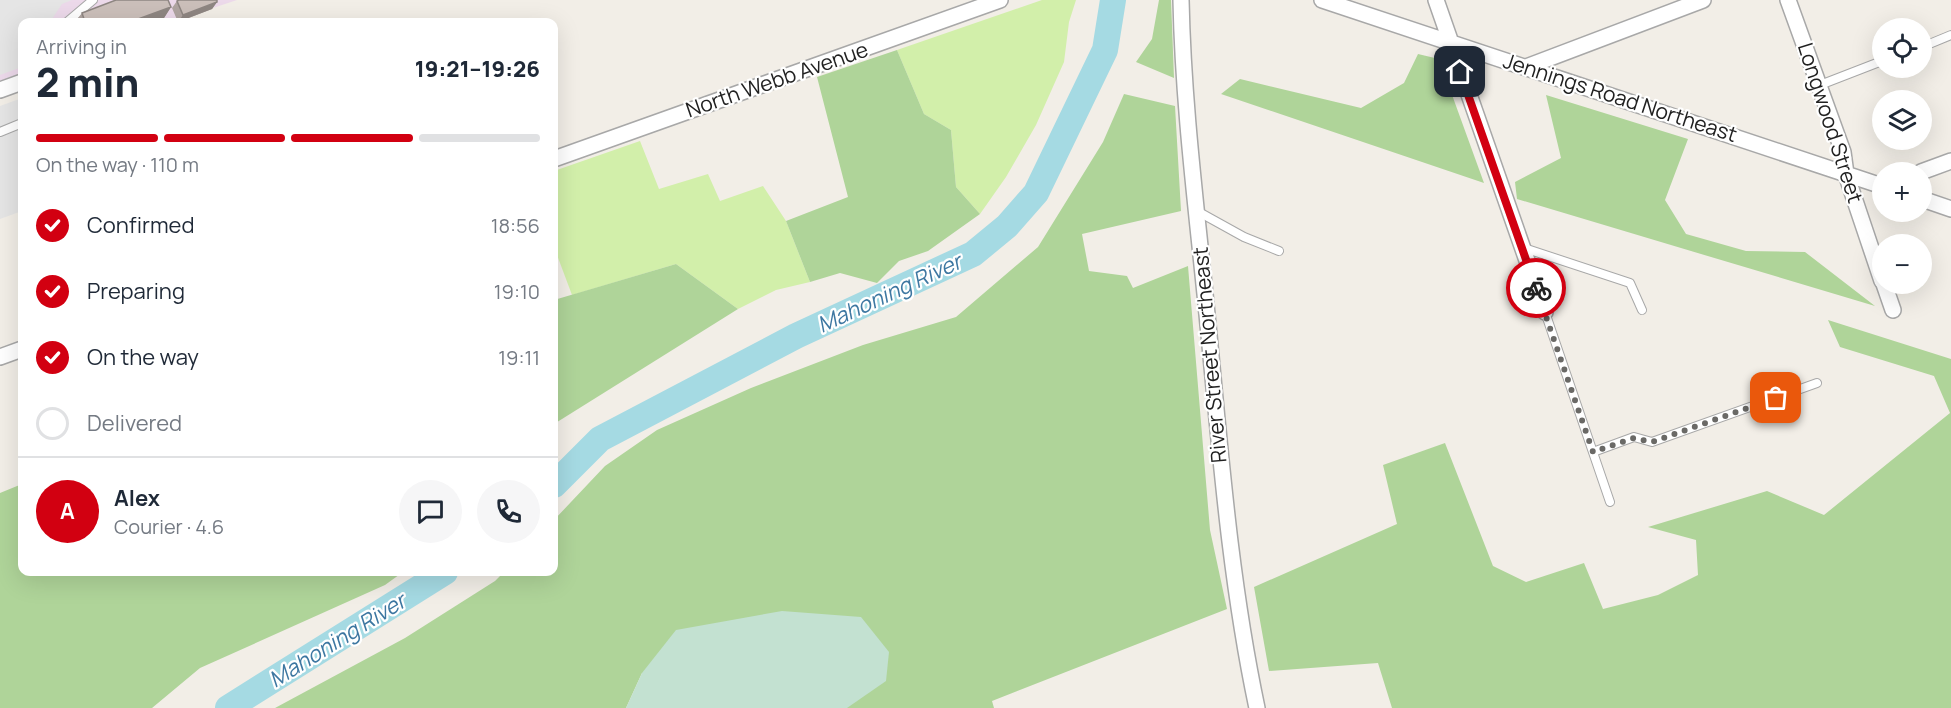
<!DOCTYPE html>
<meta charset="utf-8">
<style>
:root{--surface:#fff;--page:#f6f6f7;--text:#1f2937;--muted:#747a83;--line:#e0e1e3;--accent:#d20011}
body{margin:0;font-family:Manrope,sans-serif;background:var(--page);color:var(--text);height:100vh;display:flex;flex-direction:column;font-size:22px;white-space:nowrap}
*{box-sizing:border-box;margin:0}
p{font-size:20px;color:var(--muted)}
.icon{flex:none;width:33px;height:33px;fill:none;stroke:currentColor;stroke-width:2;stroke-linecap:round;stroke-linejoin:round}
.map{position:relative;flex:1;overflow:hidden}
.panel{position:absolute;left:18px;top:18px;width:540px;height:558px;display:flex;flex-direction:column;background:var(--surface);border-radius:12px;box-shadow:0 6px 24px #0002}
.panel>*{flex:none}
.tools{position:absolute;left:1872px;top:18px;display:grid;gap:12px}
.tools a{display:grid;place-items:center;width:60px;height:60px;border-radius:50%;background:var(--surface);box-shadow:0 6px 24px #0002;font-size:30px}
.pin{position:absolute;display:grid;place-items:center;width:51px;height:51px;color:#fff;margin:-26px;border-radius:12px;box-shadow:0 3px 9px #0006}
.courier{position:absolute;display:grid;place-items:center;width:60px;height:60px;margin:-30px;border:4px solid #d20011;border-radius:50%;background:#fff;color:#222;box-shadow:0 2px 8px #0007}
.headline em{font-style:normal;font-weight:800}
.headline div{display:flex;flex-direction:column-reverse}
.headline{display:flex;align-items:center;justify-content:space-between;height:102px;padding:0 18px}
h1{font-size:39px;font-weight:800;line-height:45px}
.bar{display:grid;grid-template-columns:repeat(4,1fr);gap:9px 6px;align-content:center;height:72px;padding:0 18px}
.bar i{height:8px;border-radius:4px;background:var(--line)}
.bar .selected{background:var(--accent)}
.bar p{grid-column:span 4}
.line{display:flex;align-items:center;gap:15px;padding:0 18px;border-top:2px solid var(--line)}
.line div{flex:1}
.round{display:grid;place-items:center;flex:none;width:63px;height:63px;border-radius:32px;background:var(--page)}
ol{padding:0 18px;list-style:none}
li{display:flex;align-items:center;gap:18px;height:66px}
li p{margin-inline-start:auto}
li .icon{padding:6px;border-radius:50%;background:var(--accent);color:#fff;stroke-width:4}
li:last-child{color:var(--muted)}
li i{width:33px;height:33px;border:3px solid var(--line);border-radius:50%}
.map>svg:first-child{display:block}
.industrial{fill:#ecd9ea}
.grass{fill:#d2efaa}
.forest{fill:#afd499}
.wetland{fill:#c3e1d1}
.parking{fill:#e5e5e5}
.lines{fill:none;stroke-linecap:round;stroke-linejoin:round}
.river{stroke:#a5dae3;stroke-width:26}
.lane-casing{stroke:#a8a8a8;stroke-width:10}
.street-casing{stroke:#a8a8a8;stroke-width:18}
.lane{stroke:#fff;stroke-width:8}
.street{stroke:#fff;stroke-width:15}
.wall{fill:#afa4a0}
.shaded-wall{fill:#8e8682}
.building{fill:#cbbfba;stroke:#8e8682;stroke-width:1.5}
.done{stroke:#6a6966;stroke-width:6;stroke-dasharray:0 10.8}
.route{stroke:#d20011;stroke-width:8}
.labels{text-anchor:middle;stroke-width:4.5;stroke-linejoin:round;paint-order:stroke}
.street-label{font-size:21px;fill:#212121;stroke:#fff}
.water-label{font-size:22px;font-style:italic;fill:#3d77a1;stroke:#fff}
</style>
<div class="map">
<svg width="1951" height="708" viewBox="0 0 1951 708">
<rect width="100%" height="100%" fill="#f2eee7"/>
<path class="industrial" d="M0 0H237L171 22H22V73L0 81Z"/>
<path class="grass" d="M1042 0H1076L1069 22 1064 62 1036 125 1006 177 980 214 956 187 951 130 924 114 897 50Z
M640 141 659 189 708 174 720 201 763 186 786 221 810 282 776 290 738 309 676 264 572 295 554 247V171Z"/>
<path class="forest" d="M1159 0H1171L1174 78 1136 62 1152 39Z
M897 50 924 114 951 130 956 187 980 214 928 251 899 261 877 283 840 273 810 282 786 221 848 197 817 77Z
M1418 54 1439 59 1484 183 1221 94 1240 79 1361 108 1404 83Z
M1124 94 1175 106 1181 211 1082 234 1089 271 1127 276 1133 288 1188 266 1210 530 1227 609 992 701 994 708H847L642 673 626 708H275L405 638 495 581 504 572H554V520L605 466 657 430 751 388 863 345 956 317 1038 247 1103 142Z
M1546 95 1688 139 1665 200 1686 234 1746 251 1805 252 1875 306 1517 199 1515 182 1561 158Z
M676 264 738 309 554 424V300Z
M1828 320 1951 359V708H1392L1378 663 1269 671 1254 587 1397 524 1383 465 1445 443 1493 566 1526 582 1584 563 1603 609 1658 595 1698 575 1696 540 1648 527 1767 491 1824 515 1950 413 1934 376 1840 347Z
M22 484V572H403L385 585 200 668 152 708H0V493Z"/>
<path class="wetland" d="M782 611 861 617 889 652 886 681 847 708H626L642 673 676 630Z"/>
<path class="parking" d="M0 0H72L62 4 50 22H22V67L0 75Z
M22 98V211L0 219V106Z"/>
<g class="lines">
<path class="river" d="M554 485 600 439 796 336 973 254 1007 226 1036 193 1105 50 1113 0
M228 708 445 572"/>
<defs>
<path id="lane" d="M67 22 93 0
M1922 47 1951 35
M1820 85 1882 61
M0 132 22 123
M1197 211 1244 237 1279 251
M1524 248 1630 283 1642 310
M1545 312 1610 502
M1593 452 1634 437 1652 442 1817 383"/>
<path id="street" d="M1181 0C1183 99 1195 196 1205 294 1219 433 1228 571 1257 708
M1322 0 1882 186
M1436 0 1545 312
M1788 0 1843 152 1846 174 1882 281
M1526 67 1703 0
M0 90 22 82
M554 159 1000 0
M1921 172 1951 161
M1922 199 1951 209
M1884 284 1893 310
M0 357 22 349"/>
</defs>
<use href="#lane" class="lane-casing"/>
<use href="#street" class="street-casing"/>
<use href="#lane" class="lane"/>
<use href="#street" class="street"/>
</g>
<path class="wall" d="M177 1 217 2 212 9 178 22 172 8Z
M171 7 164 18 152 22H75L82 13Z"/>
<path class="shaded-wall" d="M217 2 212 9 178 22 183 15Z
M171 7 164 18 152 22H130Z"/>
<path class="building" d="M116 0H168L171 7 130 22H85L82 13Z
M179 0H217V2L183 15 177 1Z"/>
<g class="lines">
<path class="done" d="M1536 288 1593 452 1634 438 1652 442 1776 398"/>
<path class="route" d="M1460 72 1536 288"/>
</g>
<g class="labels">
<g class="street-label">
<text transform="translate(777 80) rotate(-19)" y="7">North Webb Avenue</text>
<text transform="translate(1620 98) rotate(18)" y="7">Jennings Road Northeast</text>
<text transform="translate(1830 123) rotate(72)" y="7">Longwood Street</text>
<text transform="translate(1210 355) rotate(-95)" y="7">River Street Northeast</text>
</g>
<g class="water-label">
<text transform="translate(889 293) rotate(-25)" y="8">Mahoning River</text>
<text transform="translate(337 640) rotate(-32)" y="8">Mahoning River</text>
</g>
</g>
</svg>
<div class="tools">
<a><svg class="icon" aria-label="locate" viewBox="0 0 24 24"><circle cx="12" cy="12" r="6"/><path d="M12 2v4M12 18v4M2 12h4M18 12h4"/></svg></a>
<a><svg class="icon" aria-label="layers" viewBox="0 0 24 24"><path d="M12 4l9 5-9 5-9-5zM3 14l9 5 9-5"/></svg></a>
<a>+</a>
<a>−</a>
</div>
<div class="pin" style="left:1776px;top:398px;background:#ea580c"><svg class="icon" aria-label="bag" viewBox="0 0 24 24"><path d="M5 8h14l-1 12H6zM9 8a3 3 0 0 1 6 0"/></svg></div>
<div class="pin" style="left:1460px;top:72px;background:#1f2937"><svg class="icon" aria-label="home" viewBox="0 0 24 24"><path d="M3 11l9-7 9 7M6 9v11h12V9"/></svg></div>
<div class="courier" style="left:1536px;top:288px"><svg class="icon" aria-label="bike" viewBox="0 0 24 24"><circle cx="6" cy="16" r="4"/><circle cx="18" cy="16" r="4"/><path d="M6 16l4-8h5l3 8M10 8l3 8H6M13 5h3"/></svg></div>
<section class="panel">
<div class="headline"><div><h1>2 min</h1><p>Arriving in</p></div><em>19:21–19:26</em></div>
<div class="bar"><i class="selected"></i><i class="selected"></i><i class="selected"></i><i></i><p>On the way · 110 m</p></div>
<ol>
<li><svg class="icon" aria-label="check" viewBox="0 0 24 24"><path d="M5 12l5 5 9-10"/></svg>Confirmed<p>18:56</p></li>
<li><svg class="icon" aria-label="check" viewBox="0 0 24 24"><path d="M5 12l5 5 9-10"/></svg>Preparing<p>19:10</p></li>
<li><svg class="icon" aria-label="check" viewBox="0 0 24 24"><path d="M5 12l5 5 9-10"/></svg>On the way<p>19:11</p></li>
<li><i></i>Delivered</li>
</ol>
<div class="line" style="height:108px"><b class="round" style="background:var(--accent);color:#fff">A</b><div><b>Alex</b><p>Courier · 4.6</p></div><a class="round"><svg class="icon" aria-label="chat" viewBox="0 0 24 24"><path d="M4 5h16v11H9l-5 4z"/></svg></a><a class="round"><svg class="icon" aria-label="phone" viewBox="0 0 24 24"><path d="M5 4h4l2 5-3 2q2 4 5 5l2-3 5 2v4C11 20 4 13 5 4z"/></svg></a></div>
</section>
</div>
